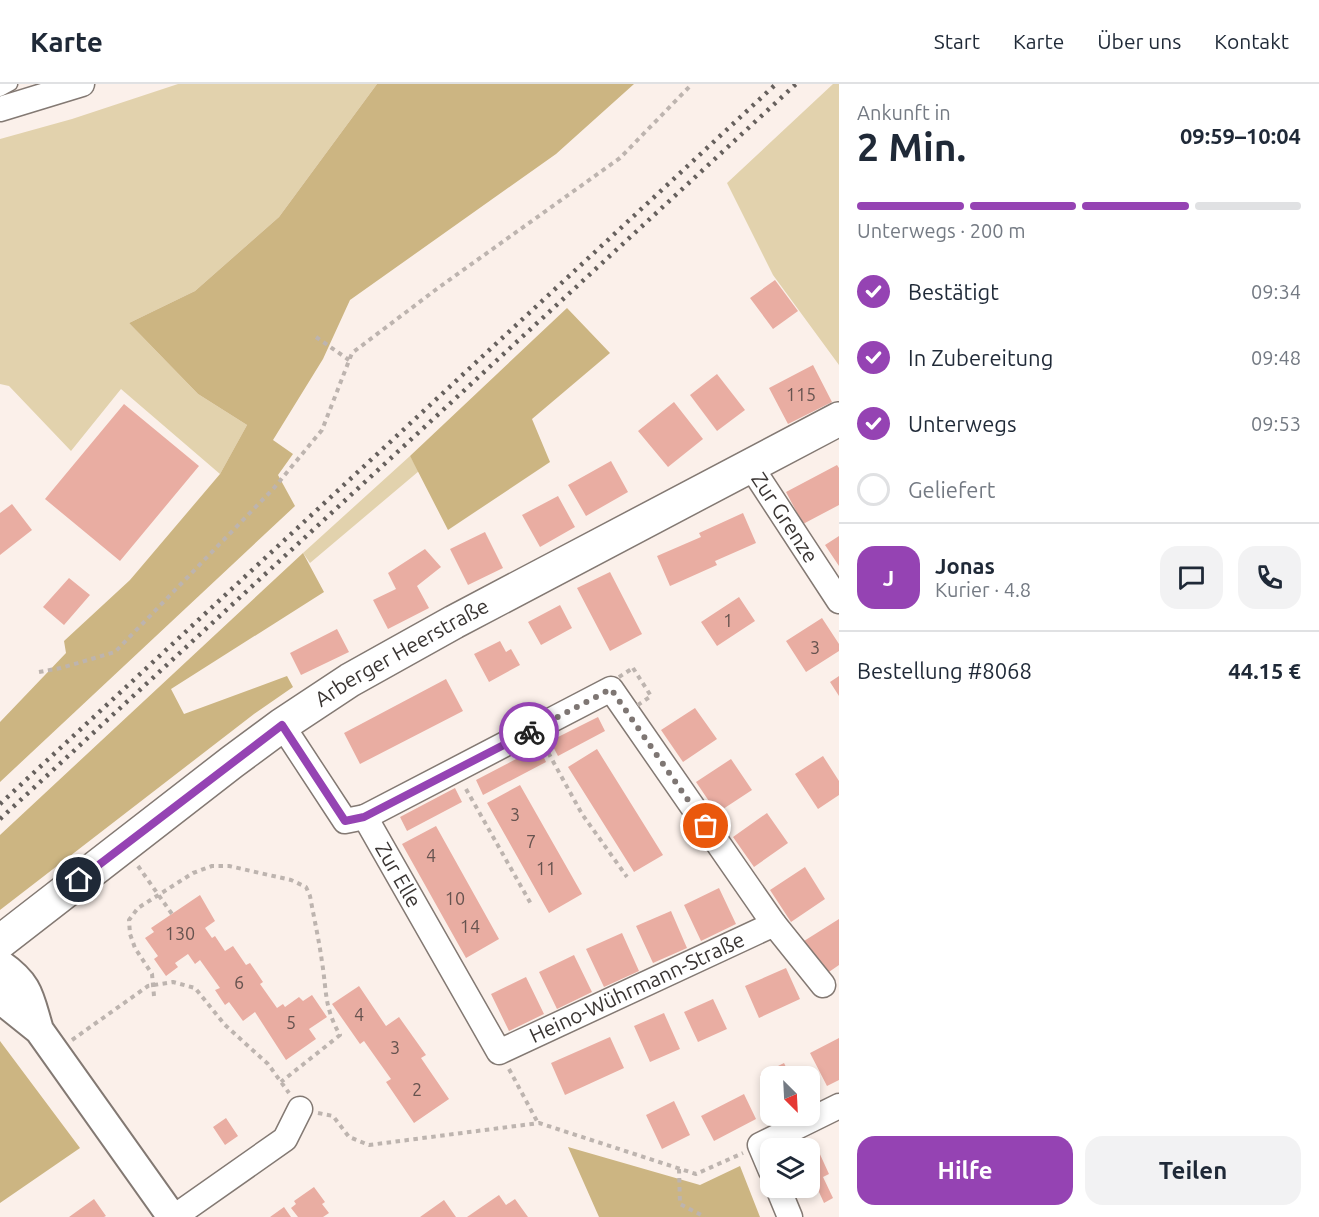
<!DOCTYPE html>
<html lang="de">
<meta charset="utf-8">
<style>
:root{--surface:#fff;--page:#f2f2f3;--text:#1f2937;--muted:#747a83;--line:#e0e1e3;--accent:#9543b3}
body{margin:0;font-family:Ubuntu,sans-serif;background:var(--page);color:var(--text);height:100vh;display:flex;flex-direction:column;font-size:22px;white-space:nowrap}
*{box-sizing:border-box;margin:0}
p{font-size:20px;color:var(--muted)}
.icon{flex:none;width:33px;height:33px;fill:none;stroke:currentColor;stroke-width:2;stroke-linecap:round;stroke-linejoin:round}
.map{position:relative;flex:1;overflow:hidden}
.side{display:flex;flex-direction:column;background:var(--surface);width:480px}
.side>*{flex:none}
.needle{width:39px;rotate:156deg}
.tools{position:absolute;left:760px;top:982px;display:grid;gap:12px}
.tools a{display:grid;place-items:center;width:60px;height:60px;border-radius:12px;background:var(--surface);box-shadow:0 3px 9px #0003;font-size:30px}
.pin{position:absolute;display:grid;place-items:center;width:51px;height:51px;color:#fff;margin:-26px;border:3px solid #fff;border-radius:50%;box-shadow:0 2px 6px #0007}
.courier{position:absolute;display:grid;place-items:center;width:60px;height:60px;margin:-30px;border:4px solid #9543b3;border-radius:50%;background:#fff;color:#222;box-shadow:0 2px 8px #0007}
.head em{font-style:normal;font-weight:600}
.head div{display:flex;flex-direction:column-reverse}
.head{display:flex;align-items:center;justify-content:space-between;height:102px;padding:0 18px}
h1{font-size:39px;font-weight:600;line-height:45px}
.bar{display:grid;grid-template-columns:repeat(4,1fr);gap:9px 6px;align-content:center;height:72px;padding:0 18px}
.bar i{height:8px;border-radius:4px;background:var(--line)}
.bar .selected{background:var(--accent)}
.bar p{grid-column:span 4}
.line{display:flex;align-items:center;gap:15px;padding:0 18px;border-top:2px solid var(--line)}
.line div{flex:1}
.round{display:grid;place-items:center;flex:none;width:63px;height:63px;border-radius:18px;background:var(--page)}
ol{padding:0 18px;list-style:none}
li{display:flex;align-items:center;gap:18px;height:66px}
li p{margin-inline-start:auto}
li .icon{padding:6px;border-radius:50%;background:var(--accent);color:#fff;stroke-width:4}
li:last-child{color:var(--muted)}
li i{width:33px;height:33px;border:3px solid var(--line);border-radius:50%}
.cta{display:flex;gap:12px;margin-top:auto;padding:12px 18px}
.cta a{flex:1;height:69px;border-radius:18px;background:var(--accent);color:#fff;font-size:24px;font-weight:600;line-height:69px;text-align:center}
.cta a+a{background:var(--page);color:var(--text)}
header{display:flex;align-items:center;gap:36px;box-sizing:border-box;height:84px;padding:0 30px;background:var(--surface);border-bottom:2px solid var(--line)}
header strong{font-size:28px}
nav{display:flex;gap:33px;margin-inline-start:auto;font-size:21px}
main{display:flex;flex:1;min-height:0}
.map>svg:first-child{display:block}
.green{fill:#e2d2ad}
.forest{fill:#ccb582}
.building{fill:#e9ada2}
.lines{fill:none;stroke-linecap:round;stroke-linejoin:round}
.service-casing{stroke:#837973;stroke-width:15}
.minor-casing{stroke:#837973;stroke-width:27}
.tertiary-casing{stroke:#837973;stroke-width:32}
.secondary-casing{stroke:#837973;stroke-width:36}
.path{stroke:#bdb4af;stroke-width:4;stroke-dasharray:4.5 4.5;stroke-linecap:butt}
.service{stroke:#fff;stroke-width:12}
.minor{stroke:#fff;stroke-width:24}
.tertiary{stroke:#fff;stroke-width:28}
.secondary{stroke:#fff;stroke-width:33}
.rail{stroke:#66605d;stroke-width:4.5;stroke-dasharray:3 6;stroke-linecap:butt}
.done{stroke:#7e7673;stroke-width:6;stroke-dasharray:0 10.8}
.route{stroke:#9543b3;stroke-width:8}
.labels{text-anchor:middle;stroke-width:4.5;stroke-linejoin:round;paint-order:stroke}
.number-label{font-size:18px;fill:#66534f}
.street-label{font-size:21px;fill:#3a3533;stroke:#fff}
</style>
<header>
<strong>Karte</strong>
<nav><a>Start</a><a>Karte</a><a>Über uns</a><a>Kontakt</a></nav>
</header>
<main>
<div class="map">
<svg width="839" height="1133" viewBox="0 0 839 1133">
<rect width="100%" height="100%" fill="#fbf0ea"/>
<path class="green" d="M178 0H377L279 133 195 207 129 239 198 310 247 341 220 390 121 305 71 367 9 302 0 300V55L72 35Z
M833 0H839V281L773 191 727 99Z
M410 372 419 387 310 479 303 469Z"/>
<path class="forest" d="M377 0H634L556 70 350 216 323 275 273 356 293 370 278 391 295 422 0 698V638L66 569 64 557 130 496 220 390 247 341 198 310 129 239 195 207 279 133Z
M567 224 610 269 532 335 550 378 448 446 410 372Z
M303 469 324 508 171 605 184 630 287 592 293 603 254 630 0 826V751Z
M0 957 80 1064 0 1119Z
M568 1063 700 1101 740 1082 760 1133H599Z"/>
<path class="building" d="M775 196 798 227 773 245 750 214Z
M813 281 832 318 788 340 769 304Z
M717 290 745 326 717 347 690 311Z
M674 318 703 355 668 383 638 347Z
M124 320 199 382 120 477 45 415Z
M611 377 628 408 586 432 568 401Z
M837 381 839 384V421L803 440 786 408Z
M558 412 575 443 540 463 522 431Z
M12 420 32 446 0 471V429Z
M743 429 756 459 715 477 717 481 670 502 657 472 701 453 699 449Z
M485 448 503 484 468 501 450 465Z
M839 452V482L825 461Z
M425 465 441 483 417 502 429 524 388 545 373 516 396 505 388 489Z
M610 488 642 550 610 567 577 504Z
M69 494 90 511 64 541 43 523Z
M739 513 755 537 717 562 701 538Z
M560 521 572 544 541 561 528 538Z
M822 534 839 560V567L806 588 786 557Z
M337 545 349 568 301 591 290 569Z
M500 557 506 568 511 565 520 581 489 598 474 570Z
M839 592V612L830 598Z
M446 595 463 627 360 680 344 649Z
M695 624 717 655 683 678 661 646Z
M598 633 605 647 558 672 550 657Z
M539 663 546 678 483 711 476 696Z
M597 665 663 771 634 788 568 683Z
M823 672 839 697V711L818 725 795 690Z
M731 675 752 706 717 729 696 698Z
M520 701 582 810 549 829 487 719Z
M455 704 462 718 407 747 400 733Z
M767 729 788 759 754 783 733 753Z
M436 742 499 855 466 874 402 760Z
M805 783 825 815 791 838 770 806Z
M719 804 736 840 701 857 684 821Z
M200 811 215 837 205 844 212 854 215 852 225 867 233 862 246 881 250 879 263 898 260 900 277 924 283 920 285 923 299 913 303 917 312 911 327 933 309 945 316 955 286 976 255 928 243 937 229 918 225 921 215 906 220 904 200 876 195 880 188 870 175 879 178 883 166 892 154 875 158 872 145 854 154 848 151 844Z
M671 827 687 864 653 879 636 842Z
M839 835V881L826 890 804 857Z
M622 849 639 887 604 903 586 865Z
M574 871 592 908 557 925 539 888Z
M786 884 800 915 759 934 745 902Z
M526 893 544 930 509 947 491 910Z
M359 902 386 942 399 933 426 971 421 974 449 1015 414 1039 386 998 391 995 364 957 360 960 332 920Z
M713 915 727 945 698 958 684 928Z
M664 929 680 965 650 978 634 942Z
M610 953 624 984 565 1011 551 979Z
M839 954V996L827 1002 810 969Z
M784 979 791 993H771V1014L760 991Z
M744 1010 756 1035 714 1057 701 1032Z
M674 1017 690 1051 662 1065 646 1031Z
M226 1034 238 1052 225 1061 213 1043Z
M818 1066 829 1090 823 1093 833 1114 824 1119 814 1097 810 1099V1070Z
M314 1103 325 1118 322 1120 329 1129 323 1133H298L291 1124 296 1120 294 1117Z
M499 1111 506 1121 515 1115 528 1133H467Z
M94 1115 106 1132 104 1133H69Z
M444 1116 456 1133H420Z
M284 1123 291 1133H270Z"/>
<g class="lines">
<defs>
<path id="service" d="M0 6 11 0"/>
<g id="minor">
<path d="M0 25 82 0"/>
<path id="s1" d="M750 381 839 517"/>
<path id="s2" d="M282 641 345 737 365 733 499 968 774 840 823 901"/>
<path d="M365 733 611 605 774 840"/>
<path d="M771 1087 760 1061 839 1022"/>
<path d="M778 1104 790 1133"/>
<path d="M174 1133 285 1055 300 1025"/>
</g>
<path id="tertiary" d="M0 880C30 901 29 913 39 946
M0 909 9 922 39 946 172 1133"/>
<g id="secondary">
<path id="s3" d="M0 858 232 678 282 641 350 596 454 538 839 335"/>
</g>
</defs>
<use href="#service" class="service-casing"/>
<use href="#minor" class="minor-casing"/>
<use href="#tertiary" class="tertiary-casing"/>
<use href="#secondary" class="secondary-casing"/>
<path class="path" d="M316 253 349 276
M633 584 651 612 635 623 616 595Z
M39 588 61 584 115 568 274 404 322 346 352 269 438 204 620 74 692 0
M544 661 582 730 627 793
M466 705 531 820
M138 782 172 830
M154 912 152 890 135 864 130 850 129 836 138 824 193 789 212 782H229L291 796 306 803 310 812C314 834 319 856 322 878 327 909 324 923 340 951L281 998
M72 956 148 902 173 898 195 904 225 941 268 980 289 1009
M509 985 538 1039
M318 1029 333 1032 349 1053 369 1061 539 1039 696 1090 743 1069
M679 1085 680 1120 705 1133"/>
<use href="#service" class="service"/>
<use href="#minor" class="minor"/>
<use href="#tertiary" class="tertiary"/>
<use href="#secondary" class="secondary"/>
<path class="rail" d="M0 720 776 0
M0 735 796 0"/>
</g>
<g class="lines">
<path class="done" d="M529 648 611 605 706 742"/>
<path class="route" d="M79 796 282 641 345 737 364 733 529 648"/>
</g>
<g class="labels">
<g class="number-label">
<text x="801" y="317">115</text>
<text x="728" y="543">1</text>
<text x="815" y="570">3</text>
<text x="515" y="737">3</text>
<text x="531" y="764">7</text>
<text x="431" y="778">4</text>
<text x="546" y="791">11</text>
<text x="455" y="821">10</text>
<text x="470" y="849">14</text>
<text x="180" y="856">130</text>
<text x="239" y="905">6</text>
<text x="359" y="937">4</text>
<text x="291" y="945">5</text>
<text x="395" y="970">3</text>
<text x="417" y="1012">2</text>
</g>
<g class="street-label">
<text dy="7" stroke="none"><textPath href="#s1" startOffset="63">Zur Grenze</textPath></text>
<text dy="7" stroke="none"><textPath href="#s3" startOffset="496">Arberger Heerstraße</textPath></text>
<text dy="7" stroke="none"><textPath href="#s2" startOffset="202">Zur Elle</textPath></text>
<text dy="7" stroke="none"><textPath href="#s2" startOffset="558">Heino-Wührmann-Straße</textPath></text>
</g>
</g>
</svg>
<div class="tools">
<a><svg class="needle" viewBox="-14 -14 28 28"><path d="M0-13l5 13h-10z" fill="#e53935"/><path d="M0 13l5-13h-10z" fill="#747a83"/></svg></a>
<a><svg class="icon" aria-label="layers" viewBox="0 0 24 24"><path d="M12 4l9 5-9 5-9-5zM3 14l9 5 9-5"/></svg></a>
</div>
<div class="pin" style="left:706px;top:742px;background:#ea580c"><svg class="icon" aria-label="bag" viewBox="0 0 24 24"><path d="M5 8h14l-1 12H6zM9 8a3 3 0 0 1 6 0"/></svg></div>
<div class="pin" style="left:79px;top:796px;background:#1f2937"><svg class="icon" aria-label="home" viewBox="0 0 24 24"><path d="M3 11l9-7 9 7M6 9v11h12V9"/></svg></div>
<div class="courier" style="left:529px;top:648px"><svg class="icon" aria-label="bike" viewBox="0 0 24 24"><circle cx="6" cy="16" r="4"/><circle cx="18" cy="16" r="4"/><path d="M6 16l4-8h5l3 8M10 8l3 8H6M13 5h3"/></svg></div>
</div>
<section class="side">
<div class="head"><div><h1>2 Min.</h1><p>Ankunft in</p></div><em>09:59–10:04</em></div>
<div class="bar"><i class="selected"></i><i class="selected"></i><i class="selected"></i><i></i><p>Unterwegs · 200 m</p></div>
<ol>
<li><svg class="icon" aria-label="check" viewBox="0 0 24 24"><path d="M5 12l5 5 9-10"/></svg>Bestätigt<p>09:34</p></li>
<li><svg class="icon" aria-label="check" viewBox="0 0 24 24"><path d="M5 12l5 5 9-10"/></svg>In Zubereitung<p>09:48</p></li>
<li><svg class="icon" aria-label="check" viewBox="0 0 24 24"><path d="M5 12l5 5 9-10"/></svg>Unterwegs<p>09:53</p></li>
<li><i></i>Geliefert</li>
</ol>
<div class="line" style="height:108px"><b class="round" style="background:var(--accent);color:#fff">J</b><div><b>Jonas</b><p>Kurier · 4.8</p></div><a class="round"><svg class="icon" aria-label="chat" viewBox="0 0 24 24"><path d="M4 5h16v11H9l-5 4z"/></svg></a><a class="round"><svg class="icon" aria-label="phone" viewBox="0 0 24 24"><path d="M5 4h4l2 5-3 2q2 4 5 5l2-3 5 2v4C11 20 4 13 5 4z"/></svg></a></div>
<div class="line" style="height:78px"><div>Bestellung #8068</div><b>44.15 €</b></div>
<div class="cta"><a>Hilfe</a><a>Teilen</a></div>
</section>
</main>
